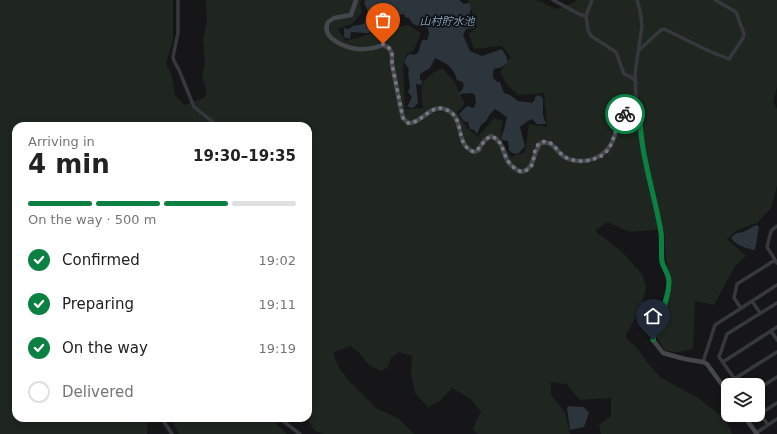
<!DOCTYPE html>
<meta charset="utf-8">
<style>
:root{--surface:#fff;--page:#f6f6f6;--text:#222;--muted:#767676;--line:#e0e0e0;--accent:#0b8043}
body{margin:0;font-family:"DejaVu Sans","Noto Sans JP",sans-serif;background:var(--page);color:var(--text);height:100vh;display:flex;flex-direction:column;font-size:15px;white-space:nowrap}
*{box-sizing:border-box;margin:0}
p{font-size:13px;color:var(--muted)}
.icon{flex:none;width:22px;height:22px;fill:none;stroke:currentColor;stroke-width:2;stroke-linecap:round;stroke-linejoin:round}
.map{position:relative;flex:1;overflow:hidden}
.sheet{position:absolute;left:12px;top:122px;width:300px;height:300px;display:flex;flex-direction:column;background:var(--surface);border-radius:12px;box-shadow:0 2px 6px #0003}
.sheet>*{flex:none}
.fabs{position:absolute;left:721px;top:378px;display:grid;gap:8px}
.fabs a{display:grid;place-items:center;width:44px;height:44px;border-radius:8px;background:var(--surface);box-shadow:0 2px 6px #0003;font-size:20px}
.pin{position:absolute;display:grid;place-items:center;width:34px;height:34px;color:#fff;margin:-41px -17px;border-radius:50% 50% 50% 0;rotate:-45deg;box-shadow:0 0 4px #0007}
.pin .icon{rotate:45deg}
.courier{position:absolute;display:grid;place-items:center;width:40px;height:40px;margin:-20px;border:3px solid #0b8043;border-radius:50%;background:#fff;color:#222;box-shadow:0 1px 5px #0007}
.head em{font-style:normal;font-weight:600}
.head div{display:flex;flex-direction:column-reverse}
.head{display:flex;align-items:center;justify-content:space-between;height:68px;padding:0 16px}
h1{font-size:26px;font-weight:600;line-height:30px}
.bar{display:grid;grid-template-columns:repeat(4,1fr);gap:6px 4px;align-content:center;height:48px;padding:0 16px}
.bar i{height:5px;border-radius:3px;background:var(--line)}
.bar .active{background:var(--accent)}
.bar p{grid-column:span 4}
ol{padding:0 16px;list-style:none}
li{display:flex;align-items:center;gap:12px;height:44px}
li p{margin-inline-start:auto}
li .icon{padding:4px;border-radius:50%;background:var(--accent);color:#fff;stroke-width:4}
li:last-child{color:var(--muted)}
li i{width:22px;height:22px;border:2px solid var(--line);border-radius:50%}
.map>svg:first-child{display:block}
.green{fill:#1e261f}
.water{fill:#2c353c}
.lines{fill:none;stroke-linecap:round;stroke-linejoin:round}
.street{stroke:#37383d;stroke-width:3.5}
.secondary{stroke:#45474d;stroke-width:4.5}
.done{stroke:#757880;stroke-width:4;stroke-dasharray:0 7.2}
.route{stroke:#0b8043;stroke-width:5}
.labels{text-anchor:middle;stroke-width:3.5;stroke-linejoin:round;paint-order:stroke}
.water-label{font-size:11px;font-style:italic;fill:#7f9bb3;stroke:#111113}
</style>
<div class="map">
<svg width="777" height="434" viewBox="0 0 777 434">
<rect width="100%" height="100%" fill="#161618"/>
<path class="green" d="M0 0H173V40L166 63 172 76 175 95 184 105 204 98 207 91 202 76 205 64 203 39 207 21 206 0H362L360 3 362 13 352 24 337 29 346 41 396 27 408 25 421 33 414 50 406 54 403 65 405 109 423 108C420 85 420 79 442 68L454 81 465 104 457 112 467 128 478 137 494 118 503 121 500 138 511 157 525 152 529 124 547 127 544 93 518 95 508 86 500 72 511 57 502 46 474 49 469 34 477 27 468 0H536L557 9 575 2 577 0H777V87L773 102 777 109V186L771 208 757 223 737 230 727 239 746 256 735 266 714 305 695 301 693 349 678 352 665 351 656 336 666 307 671 278 666 261 664 229 630 232 607 222 595 231 621 251 642 274 646 287 642 305 625 337 638 349 647 362 660 377 698 398 719 414 730 428 732 434H601L599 425 611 416V398L580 400 566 384 551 382V395L565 413 570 434H478L473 430 476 421 481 412 471 399 452 388 440 401 428 407 415 393 411 372 412 356 399 352 391 358 387 368 381 371 369 365 359 353 350 346 333 353 338 366 349 381 376 408 399 419 414 434H324L315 431 306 418H308V126H16V418H148L147 434H0Z
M170 418H270L287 434H179Z"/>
<path class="water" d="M366 0H459L464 4 469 3 471 7 469 15 474 22 475 28 466 29 463 35 470 51 482 56 502 49 506 56 508 62 502 67 494 69C492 75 492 78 497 82H500L504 93 510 95 518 101 532 103 535 100V97L539 95 543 98V115L546 124H537L532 119 526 122 520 127 525 146 518 154 512 153 509 150 508 141 502 140 501 137 504 130 507 117 495 109 490 114 486 121 481 125 477 134 474 130 470 129 468 122 464 121 459 114 467 106 474 108 476 102 475 95 472 93 458 94 462 90 464 85 462 82 457 80C453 66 447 64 435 58L430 68 420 74V80L423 81 421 85 416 84 418 103 413 108 407 107 412 97 408 92C413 84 406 78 409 69L404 62 407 56 410 54 414 55 418 53 422 40H427C430 34 430 28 423 25L419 26 413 24 409 18 405 17 404 14 400 15 398 13C391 18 384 21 381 31L378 29 375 32 373 30 370 31 369 33 351 32 350 39 344 37V28L349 29 353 26 364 24 368 12 364 2Z
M757 225 759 227 755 250C745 248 737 246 731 238 737 231 738 234 745 231 750 229 751 227 757 225Z
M568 406 584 407 589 413 584 427 570 430 567 408Z"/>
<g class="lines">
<path class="street" d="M178 0V33L173 57 174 61 179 70 194 107 218 126
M553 0 579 14 586 16 592 0
M586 16 588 30 591 36 616 52 624 74 631 77 636 82
M639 50 661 30 664 29 709 51 729 59 743 38 744 34 736 12 715 0
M636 105 635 73 642 26 640 10 637 0
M777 226 771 231 767 247 777 263
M752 301 760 313
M741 308 734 298 737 284 775 260
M771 331 777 340
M703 362 715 325 777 285
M723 362 777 327
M739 385 719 357 727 334 777 303
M723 386 777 352
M758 389 777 377
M758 411 768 425
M760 414 777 403
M163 418 164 422 172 434
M279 418 300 434
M756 433 777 419"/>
<path class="secondary" d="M356 0 351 15 334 18 328 22C320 38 346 48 358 49 367 50 375 48 383 45L389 48 392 54V64L401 110 403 118 408 123C422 124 431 102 447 110 466 119 454 145 474 152L479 150C481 144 485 139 491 136 509 143 498 162 521 172 536 169 532 152 541 143 553 140 555 150 563 156 568 160 575 161 581 161 596 161 609 152 614 138 616 132 617 125 620 120 624 114 631 110 636 105L639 109C639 151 654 191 661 232 662 242 661 252 662 262 664 269 669 274 669 282 669 302 656 320 653 340L663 353 685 359 703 362 707 364 728 393
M743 415 757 434"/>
</g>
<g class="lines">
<path class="done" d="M383 44 389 48 392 54V64L403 118 408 123C422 124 431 102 447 110 466 118 454 145 474 152 481 148 483 140 491 136 509 143 498 162 522 172 540 168 529 150 540 143 551 136 558 153 565 157 570 160 577 161 583 161 620 158 608 132 625 114"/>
<path class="route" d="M625 114 636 105 640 109C639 151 654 191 661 232 662 242 661 252 662 262 664 269 669 274 669 282 669 302 656 321 653 340"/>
</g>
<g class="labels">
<g class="water-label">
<text x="447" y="25">山村貯水池</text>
</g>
</g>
</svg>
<div class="fabs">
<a><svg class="icon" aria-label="layers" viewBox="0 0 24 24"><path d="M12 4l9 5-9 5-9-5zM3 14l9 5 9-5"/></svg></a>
</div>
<div class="pin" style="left:383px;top:44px;background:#ea580c"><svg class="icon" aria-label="bag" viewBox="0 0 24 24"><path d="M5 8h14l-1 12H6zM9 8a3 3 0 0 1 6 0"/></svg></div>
<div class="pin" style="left:653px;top:340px;background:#1f2937"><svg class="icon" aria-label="home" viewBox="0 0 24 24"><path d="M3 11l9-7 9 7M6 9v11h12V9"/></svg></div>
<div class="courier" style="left:625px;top:114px"><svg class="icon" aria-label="bike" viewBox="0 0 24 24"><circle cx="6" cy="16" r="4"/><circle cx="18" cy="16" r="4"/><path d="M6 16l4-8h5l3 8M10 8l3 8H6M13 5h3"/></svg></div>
<section class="sheet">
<div class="head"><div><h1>4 min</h1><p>Arriving in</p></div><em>19:30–19:35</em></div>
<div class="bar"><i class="active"></i><i class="active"></i><i class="active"></i><i></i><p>On the way · 500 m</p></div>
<ol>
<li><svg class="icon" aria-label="check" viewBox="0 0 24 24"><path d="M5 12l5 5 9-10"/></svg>Confirmed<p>19:02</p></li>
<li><svg class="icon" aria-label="check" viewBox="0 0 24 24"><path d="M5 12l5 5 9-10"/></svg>Preparing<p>19:11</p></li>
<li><svg class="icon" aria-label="check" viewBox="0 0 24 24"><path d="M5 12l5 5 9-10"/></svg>On the way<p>19:19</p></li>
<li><i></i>Delivered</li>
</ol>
</section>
</div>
